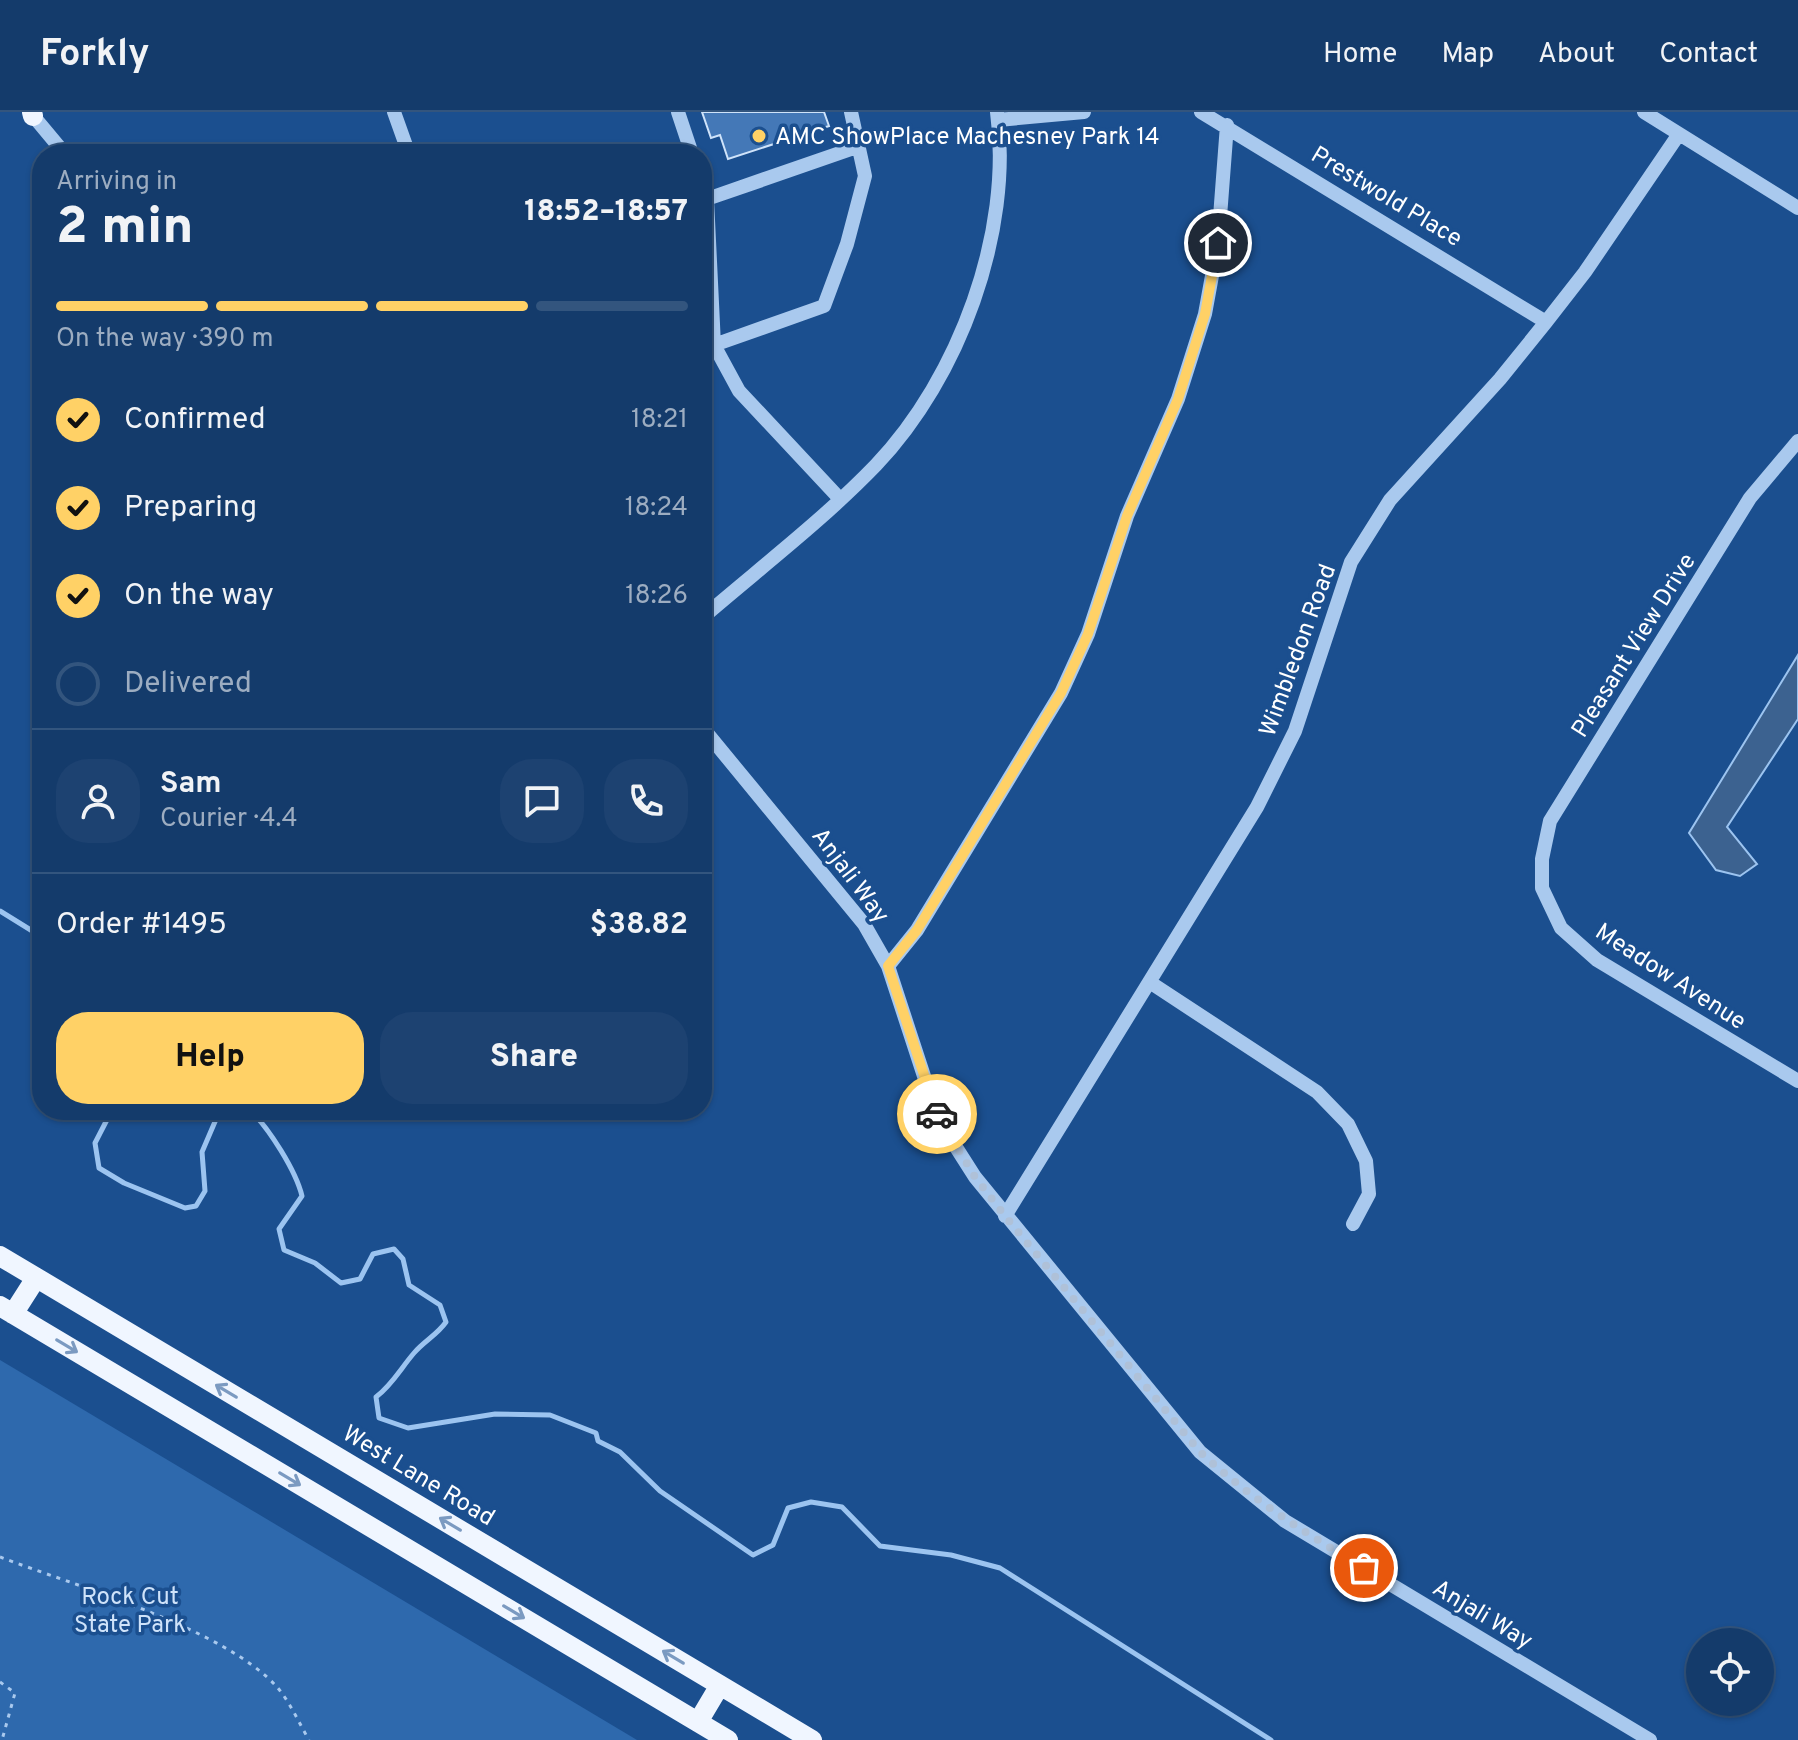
<!DOCTYPE html>
<meta charset="utf-8">
<style>
:root{--surface:#143b6b;--page:#1d4271;--text:#f1f3f6;--muted:#9dadc1;--line:#33557e;--accent:#ffd166}
body{margin:0;font-family:Overpass,sans-serif;background:var(--page);color:var(--text);height:100vh;display:flex;flex-direction:column;font-size:30px;white-space:nowrap}
*{box-sizing:border-box;margin:0}
p{font-size:26px;color:var(--muted)}
.icon{flex:none;width:44px;height:44px;fill:none;stroke:currentColor;stroke-width:2;stroke-linecap:round;stroke-linejoin:round}
.map{position:relative;flex:1;overflow:hidden}
.details{position:absolute;left:32px;top:32px;width:680px;height:976px;display:flex;flex-direction:column;background:var(--surface);border-radius:32px;box-shadow:0 2px 6px #0004,0 0 0 2px var(--line)}
.details>*{flex:none}
.controls{position:absolute;left:1686px;top:1516px;display:grid;gap:16px}
.controls a{display:grid;place-items:center;width:88px;height:88px;border-radius:50%;background:var(--surface);box-shadow:0 2px 6px #0004,0 0 0 2px var(--line);font-size:40px}
.pin{position:absolute;display:grid;place-items:center;width:68px;height:68px;color:#fff;margin:-34px;border:4px solid #fff;border-radius:50%;box-shadow:0 2px 8px #0007}
.courier{position:absolute;display:grid;place-items:center;width:80px;height:80px;margin:-40px;border:6px solid #ffd166;border-radius:50%;background:#fff;color:#222;box-shadow:0 2px 10px #0007}
.headline em{font-style:normal;font-weight:800}
.headline div{display:flex;flex-direction:column-reverse}
.headline{display:flex;align-items:center;justify-content:space-between;height:136px;padding:0 24px}
h1{font-size:52px;font-weight:800;line-height:60px}
.bar{display:grid;grid-template-columns:repeat(4,1fr);gap:12px 8px;align-content:center;height:96px;padding:0 24px}
.bar i{height:10px;border-radius:6px;background:var(--line)}
.bar .on{background:var(--accent)}
.bar p{grid-column:span 4}
.line{display:flex;align-items:center;gap:20px;padding:0 24px;border-top:2px solid var(--line)}
.line div{flex:1}
.round{display:grid;place-items:center;flex:none;width:84px;height:84px;border-radius:32px;background:var(--page)}
ol{padding:0 24px;list-style:none}
li{display:flex;align-items:center;gap:24px;height:88px}
li p{margin-inline-start:auto}
li .icon{padding:8px;border-radius:50%;background:var(--accent);color:#111;stroke-width:4}
li:last-child{color:var(--muted)}
li i{width:44px;height:44px;border:4px solid var(--line);border-radius:50%}
.button{display:flex;gap:16px;margin-top:auto;padding:16px 24px}
.button a{flex:1;height:92px;border-radius:32px;background:var(--accent);color:#111;font-size:32px;font-weight:800;line-height:92px;text-align:center}
.button a+a{background:var(--page);color:var(--text)}
header{display:flex;align-items:center;gap:48px;box-sizing:border-box;height:112px;padding:0 40px;background:var(--surface);border-bottom:2px solid var(--line)}
header strong{font-size:38px}
nav{display:flex;gap:44px;margin-inline-start:auto;font-size:28px}
.map>svg:first-child{display:block}
.green{fill:#2e69ad}
.water{fill:#3c6290;stroke:#9cc4f0;stroke-width:2}
.lines{fill:none;stroke-linecap:round;stroke-linejoin:round}
.stream{stroke:#9cc4f0;stroke-width:5}
.building{fill:#4478b7;stroke:#cfe3fa;stroke-width:2}
.path{stroke:#a9c9ee;stroke-width:3;stroke-dasharray:4 6;stroke-linecap:butt}
.minor{stroke:#a9c9ee;stroke-width:14}
.major{stroke:#f0f6ff;stroke-width:20}
.oneway{stroke:#7b9ac1}
.done{stroke:#afc1d8;stroke-width:8;stroke-dasharray:0 14.4}
.route{stroke:#ffd166;stroke-width:10}
.poi-dot{fill:#ffd166;stroke:#1b4f8f;stroke-width:3}
.labels{text-anchor:middle;stroke-width:7;stroke-linejoin:round;paint-order:stroke}
.poi-label{font-size:24px;fill:#fff;stroke:#1b4f8f;text-anchor:start}
.street-label{font-size:24px;fill:#fff;stroke:#1b4f8f}
.park-label{font-size:24px;fill:#cfe3fa;stroke:#1b4f8f}
</style>
<header>
<strong>Forkly</strong>
<nav><a>Home</a><a>Map</a><a>About</a><a>Contact</a></nav>
</header>
<div class="map">
<svg width="1798" height="1628" viewBox="0 0 1798 1628">
<rect width="100%" height="100%" fill="#1b4f8f"/>
<path class="green" d="M0 1248 637 1628H0Z"/>
<path class="water" d="M1798 543V607L1727 715 1757 752 1740 764 1716 758 1689 721Z"/>
<g class="lines">
<path class="stream" d="M0 799 42 825
M112 998 95 1031 99 1056 124 1071 185 1096 196 1094 205 1079 202 1040 220 998
M250 998C269 1016 296 1059 302 1084L279 1117 284 1138 315 1151 341 1171 360 1167 373 1142 394 1137 403 1147 409 1173 440 1193 446 1210C437 1223 424 1229 414 1241 401 1256 392 1273 376 1285L379 1306 408 1316 495 1302 550 1303 596 1321 598 1329 620 1340 660 1379 753 1443 773 1433 788 1396 811 1390 842 1395 880 1434 951 1443 1000 1456 1271 1628"/>
</g>
<path class="building" d="M702 0H824L829 14 728 47 720 23 711 26Z"/>
<g class="lines">
<path class="path" d="M0 1445C76 1474 225 1517 277 1575 290 1590 299 1611 309 1628
M0 1570 15 1581 2 1628"/>
<path class="minor" d="M30 0 65 42
M394 0 409 42
M678 0 692 42
M1201 0 1546 210
M1644 0 1798 96
M998 8 1084 0
M702 72 707 87 714 233 739 279 840 387
M707 87 857 35
M714 233 824 194 847 132 865 64 851 0
M1798 329 1750 386 1550 709 1542 747V776L1561 816 1597 848 1798 969
M702 506C760 456 823 408 876 353 959 266 1013 120 997 0
M702 615 864 812 888 854 938 1007 975 1065 1200 1340 1285 1409 1650 1628
M888 854 917 818 1061 581 1088 522 1127 404 1178 287 1205 202 1218 131 1227 13
M1151 871 1317 980 1348 1012 1366 1049 1369 1082 1353 1112
M1005 1104 1257 695 1295 619 1351 450 1390 388 1500 267 1546 210 1585 160 1679 22"/>
<path class="major" d="M32 0 33 4
M0 1144 812 1628
M0 1194 728 1628
M13 1202 36 1166
M698 1610 720 1573"/>
</g>
<defs><path id="oneway-shaft" d="M-6 0H5M1.5-3L5.5 0L1.5 3" fill="none" stroke-width="1.6" stroke-linecap="round" stroke-linejoin="round" transform="scale(2)"/></defs>
<g class="oneway">
<use href="#oneway-shaft" transform="translate(67 1234) rotate(31)"/>
<use href="#oneway-shaft" transform="translate(226 1279) rotate(-149)"/>
<use href="#oneway-shaft" transform="translate(290 1367) rotate(31)"/>
<use href="#oneway-shaft" transform="translate(450 1412) rotate(-149)"/>
<use href="#oneway-shaft" transform="translate(514 1500) rotate(31)"/>
<use href="#oneway-shaft" transform="translate(673 1545) rotate(-149)"/>
</g>
<g class="lines">
<path class="done" d="M937 1002 975 1065 1005 1104 1200 1340C1250 1386 1305 1421 1364 1456"/>
<path class="route" d="M937 1002 888 854 917 818 1061 581 1088 522 1127 404 1178 287 1205 202 1218 131"/>
</g>
<circle class="poi-dot" cx="759" cy="24" r="8"/>
<g class="labels">
<g class="poi-label">
<text x="775" y="32">AMC ShowPlace Machesney Park 14</text>
</g>
<g class="street-label">
<text transform="translate(1387 84) rotate(31)" y="8">Prestwold Place</text>
<text transform="translate(1633 533) rotate(-58)" y="8">Pleasant View Drive</text>
<text transform="translate(1297 538) rotate(-70)" y="8">Wimbledon Road</text>
<text transform="translate(851 763) rotate(53)" y="8">Anjali Way</text>
<text transform="translate(1671 864) rotate(33)" y="8">Meadow Avenue</text>
<text transform="translate(419 1363) rotate(31)" y="8">West Lane Road</text>
<text transform="translate(1483 1502) rotate(31)" y="8">Anjali Way</text>
</g>
<g class="park-label">
<text x="130" y="1492">Rock Cut<tspan x="130" dy="28">State Park</tspan></text>
</g>
</g>
</svg>
<div class="controls">
<a><svg class="icon" aria-label="locate" viewBox="0 0 24 24"><circle cx="12" cy="12" r="6"/><path d="M12 2v4M12 18v4M2 12h4M18 12h4"/></svg></a>
</div>
<div class="pin" style="left:1364px;top:1456px;background:#ea580c"><svg class="icon" aria-label="bag" viewBox="0 0 24 24"><path d="M5 8h14l-1 12H6zM9 8a3 3 0 0 1 6 0"/></svg></div>
<div class="pin" style="left:1218px;top:131px;background:#1f2937"><svg class="icon" aria-label="home" viewBox="0 0 24 24"><path d="M3 11l9-7 9 7M6 9v11h12V9"/></svg></div>
<div class="courier" style="left:937px;top:1002px"><svg class="icon" aria-label="car" viewBox="0 0 24 24"><path d="M5 17H2v-5l4-1 3-4h7l3 4 3 1v5h-3M9 17h6M6 11h13"/><circle cx="7" cy="17" r="2"/><circle cx="17" cy="17" r="2"/></svg></div>
<section class="details">
<div class="headline"><div><h1>2 min</h1><p>Arriving in</p></div><em>18:52–18:57</em></div>
<div class="bar"><i class="on"></i><i class="on"></i><i class="on"></i><i></i><p>On the way · 390 m</p></div>
<ol>
<li><svg class="icon" aria-label="check" viewBox="0 0 24 24"><path d="M5 12l5 5 9-10"/></svg>Confirmed<p>18:21</p></li>
<li><svg class="icon" aria-label="check" viewBox="0 0 24 24"><path d="M5 12l5 5 9-10"/></svg>Preparing<p>18:24</p></li>
<li><svg class="icon" aria-label="check" viewBox="0 0 24 24"><path d="M5 12l5 5 9-10"/></svg>On the way<p>18:26</p></li>
<li><i></i>Delivered</li>
</ol>
<div class="line" style="height:144px"><a class="round"><svg class="icon" aria-label="person" viewBox="0 0 24 24"><circle cx="12" cy="8" r="4"/><path d="M4 21q1-7 8-7t8 7"/></svg></a><div><b>Sam</b><p>Courier · 4.4</p></div><a class="round"><svg class="icon" aria-label="chat" viewBox="0 0 24 24"><path d="M4 5h16v11H9l-5 4z"/></svg></a><a class="round"><svg class="icon" aria-label="phone" viewBox="0 0 24 24"><path d="M5 4h4l2 5-3 2q2 4 5 5l2-3 5 2v4C11 20 4 13 5 4z"/></svg></a></div>
<div class="line" style="height:104px"><div>Order #1495</div><b>$38.82</b></div>
<div class="button"><a>Help</a><a>Share</a></div>
</section>
</div>
